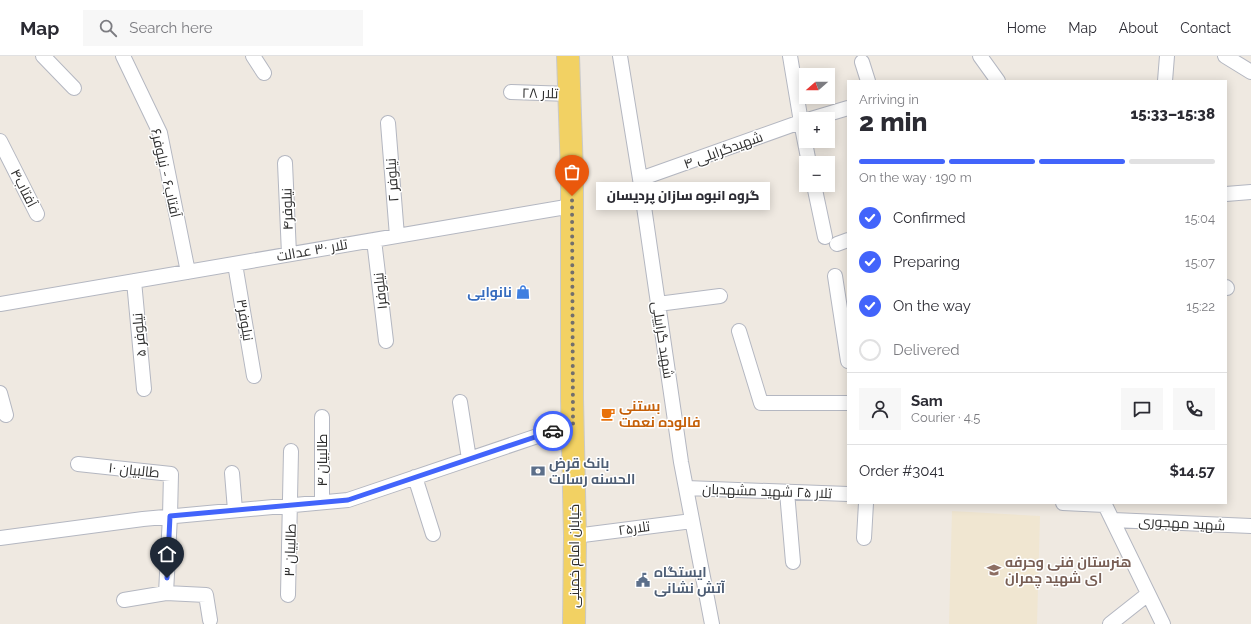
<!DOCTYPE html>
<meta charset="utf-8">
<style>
:root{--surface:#fff;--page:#f7f7f7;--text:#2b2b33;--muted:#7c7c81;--line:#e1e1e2;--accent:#4264fb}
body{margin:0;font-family:Raleway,Cairo,sans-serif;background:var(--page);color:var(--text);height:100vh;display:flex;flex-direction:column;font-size:15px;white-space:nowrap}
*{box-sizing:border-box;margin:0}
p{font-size:13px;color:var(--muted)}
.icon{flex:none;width:22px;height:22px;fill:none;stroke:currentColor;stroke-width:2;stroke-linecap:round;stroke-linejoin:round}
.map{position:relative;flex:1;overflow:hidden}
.panel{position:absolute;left:847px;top:24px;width:380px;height:424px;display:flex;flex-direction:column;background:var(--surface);border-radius:0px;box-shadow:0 2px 10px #0003}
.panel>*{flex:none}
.needle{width:26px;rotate:250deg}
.buttons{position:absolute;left:799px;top:12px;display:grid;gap:8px}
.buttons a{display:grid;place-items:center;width:36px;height:36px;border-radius:0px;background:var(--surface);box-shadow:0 2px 10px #0003;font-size:20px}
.pin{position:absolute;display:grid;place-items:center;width:34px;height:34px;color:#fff;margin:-41px -17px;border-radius:50% 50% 50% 0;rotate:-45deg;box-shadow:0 0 4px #0007}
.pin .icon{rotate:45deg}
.courier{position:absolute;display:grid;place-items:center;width:40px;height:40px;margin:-20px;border:3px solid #4264fb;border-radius:50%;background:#fff;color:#222;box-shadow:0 1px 5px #0007}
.bubble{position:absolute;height:28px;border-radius:0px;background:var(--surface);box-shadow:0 2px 10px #0003;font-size:13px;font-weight:800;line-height:28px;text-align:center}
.head em{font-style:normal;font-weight:800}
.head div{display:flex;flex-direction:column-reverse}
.head{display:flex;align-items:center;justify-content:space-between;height:68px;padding:0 12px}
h1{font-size:26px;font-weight:800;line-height:30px}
.bar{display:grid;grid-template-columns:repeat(4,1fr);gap:6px 4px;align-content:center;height:48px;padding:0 12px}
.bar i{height:5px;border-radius:3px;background:var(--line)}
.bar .on{background:var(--accent)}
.bar p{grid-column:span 4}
.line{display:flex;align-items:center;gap:10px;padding:0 12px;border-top:1px solid var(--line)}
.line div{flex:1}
.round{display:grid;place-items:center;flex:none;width:42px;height:42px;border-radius:0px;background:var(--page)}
ol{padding:0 12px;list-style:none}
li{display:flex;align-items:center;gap:12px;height:44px}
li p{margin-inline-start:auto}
li .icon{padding:4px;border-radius:50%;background:var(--accent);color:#fff;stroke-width:4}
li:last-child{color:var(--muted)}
li i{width:22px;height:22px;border:2px solid var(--line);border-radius:50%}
header{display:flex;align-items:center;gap:24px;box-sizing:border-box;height:56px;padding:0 20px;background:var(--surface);border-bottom:1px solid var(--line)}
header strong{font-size:19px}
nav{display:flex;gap:22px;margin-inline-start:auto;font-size:14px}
.search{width:280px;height:36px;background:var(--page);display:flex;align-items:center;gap:10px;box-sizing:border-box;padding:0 14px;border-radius:0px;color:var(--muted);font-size:15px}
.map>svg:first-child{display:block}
.education{fill:#f0e6d1}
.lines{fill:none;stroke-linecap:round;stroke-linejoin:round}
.street-casing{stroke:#b4b7c1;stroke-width:16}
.primary-casing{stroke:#c9c9c9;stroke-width:24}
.street{stroke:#fff;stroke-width:14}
.primary{stroke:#f2d163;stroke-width:22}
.done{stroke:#726f6d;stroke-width:4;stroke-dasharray:0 7.2}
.route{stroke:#4264fb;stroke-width:5}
.labels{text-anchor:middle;stroke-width:3;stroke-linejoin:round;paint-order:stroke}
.street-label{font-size:14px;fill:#2e2e2e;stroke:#fff}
.shop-label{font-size:14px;font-weight:bold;fill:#366cbe;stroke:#fff;text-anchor:end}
.food-label{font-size:14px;font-weight:bold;fill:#c56008;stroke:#fff;text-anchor:start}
.service-label{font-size:14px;font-weight:bold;fill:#4e5e75;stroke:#fff;text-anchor:start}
.education-label{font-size:14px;font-weight:bold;fill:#785e54;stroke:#fff;text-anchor:start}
</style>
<header>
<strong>Map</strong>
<div class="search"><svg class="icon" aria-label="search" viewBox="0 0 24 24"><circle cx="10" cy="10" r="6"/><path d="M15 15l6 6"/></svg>Search here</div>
<nav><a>Home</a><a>Map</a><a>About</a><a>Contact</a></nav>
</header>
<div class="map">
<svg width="1251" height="568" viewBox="0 0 1251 568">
<rect width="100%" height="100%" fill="#efe9e1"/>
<path class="education" d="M952 455 1040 460 1037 568H949Z"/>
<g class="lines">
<defs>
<path id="street" d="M43 0 74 32
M123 0 160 77 188 216
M253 0 264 17
M620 0 640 123 681 406 712 568
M790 0 801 66 809 107
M980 0 998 25
M1225 0 1251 16
M862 6 868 25
M1165 25 1167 0
M511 36 570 38
M811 63 848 52
M388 67 397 180
M0 85 37 158
M285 107 289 198
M640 123 806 64
M814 129 825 181
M1226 138 1251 136
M374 184 386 285
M837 188 848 184
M235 208 254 320
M835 220 848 305
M134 225 144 333
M1226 231 1227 232
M0 248 572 150
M658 248 720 240
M739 275 761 347H848
M0 337 6 359
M460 346 469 403
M322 361V446
M78 408 171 418 170 460 166 537 124 544
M232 417 235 454
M415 421 433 478
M686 432 848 438
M787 436 793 506
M1063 447 1105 449 1163 568
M1113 464 1251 470
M575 480 692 465
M0 482 143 463 348 444 573 368
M864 482 866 447
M166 537 206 539 210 564
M288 539 291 395
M1110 568 1148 538"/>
<path id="primary" d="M568 0 572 118V343L575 480 574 568"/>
</defs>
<use href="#street" class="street-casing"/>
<use href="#primary" class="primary-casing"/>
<use href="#street" class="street"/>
<use href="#primary" class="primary"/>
</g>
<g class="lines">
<path class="done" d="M553 375 573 368 572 140"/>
<path class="route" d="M167 522 170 460 348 444 553 375"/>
</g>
<defs>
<symbol id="shop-bare" viewBox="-9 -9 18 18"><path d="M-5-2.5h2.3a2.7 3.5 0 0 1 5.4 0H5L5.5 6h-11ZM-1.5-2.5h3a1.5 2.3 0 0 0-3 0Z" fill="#3f7fe0" stroke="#fff" stroke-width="2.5" paint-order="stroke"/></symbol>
<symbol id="cafe-bare" viewBox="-9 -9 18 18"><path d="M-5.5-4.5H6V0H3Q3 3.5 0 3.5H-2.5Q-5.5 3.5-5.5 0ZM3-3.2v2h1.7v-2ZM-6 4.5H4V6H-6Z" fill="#e8710a" stroke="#fff" stroke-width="2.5" paint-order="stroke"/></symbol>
<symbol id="bank-bare" viewBox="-9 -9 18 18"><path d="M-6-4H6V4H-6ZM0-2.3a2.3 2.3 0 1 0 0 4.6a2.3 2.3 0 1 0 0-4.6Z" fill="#5c6f8a" stroke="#fff" stroke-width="2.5" paint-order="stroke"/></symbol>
<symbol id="school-bare" viewBox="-9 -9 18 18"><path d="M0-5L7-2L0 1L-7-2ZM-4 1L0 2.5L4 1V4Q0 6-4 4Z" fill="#8d6e63" stroke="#fff" stroke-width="2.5" paint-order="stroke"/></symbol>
<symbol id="civic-bare" viewBox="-9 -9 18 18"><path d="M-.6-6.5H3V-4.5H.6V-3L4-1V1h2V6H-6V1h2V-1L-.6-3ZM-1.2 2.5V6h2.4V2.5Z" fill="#5c6f8a" stroke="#fff" stroke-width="2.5" paint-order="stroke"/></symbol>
</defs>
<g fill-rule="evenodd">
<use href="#shop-bare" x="513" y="226" width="20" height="20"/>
<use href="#cafe-bare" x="598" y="348" width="20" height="20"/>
<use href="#bank-bare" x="528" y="405" width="20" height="20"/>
<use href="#school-bare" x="984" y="504" width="20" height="20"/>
<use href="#civic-bare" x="633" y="514" width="20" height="20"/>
</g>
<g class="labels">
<g class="street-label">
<text transform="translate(540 37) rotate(1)" y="5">تلار ۲۸</text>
<text transform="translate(723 94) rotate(-20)" y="5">شهیدگرایلی ۴</text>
<text transform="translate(166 117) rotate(77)" y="5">آفتاب۶ - نیلوفر۶</text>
<text transform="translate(392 124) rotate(-94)" y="5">نیلوفر ۲</text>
<text transform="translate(24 132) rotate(63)" y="5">آفتاب۴</text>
<text transform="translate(287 153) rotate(-92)" y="5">نیلوفر۴</text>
<text transform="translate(312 194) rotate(-10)" y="5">تلار ۳۰ عدالت</text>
<text transform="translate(380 235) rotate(-96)" y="5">نیلوفر۱</text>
<text transform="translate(245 264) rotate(80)" y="5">نیلوفر۳</text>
<text transform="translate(139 279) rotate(-95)" y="5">نیلوفر ۵</text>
<text transform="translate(663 284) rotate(81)" y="5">شهید گراییلی</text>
<text transform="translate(322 404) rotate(-90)" y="5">طالبیان ۴</text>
<text transform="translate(134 414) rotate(6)" y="5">طالبیان ۱۰</text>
<text transform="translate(767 435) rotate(2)" y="5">تلار ۲۵ شهید مشهدبان</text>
<text transform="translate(1182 467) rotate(3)" y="5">شهید مهجوری</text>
<text transform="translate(634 472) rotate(-8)" y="5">تلار۲۵</text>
<text transform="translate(290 494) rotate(-88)" y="5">طالبیان ۳</text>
<text transform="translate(574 500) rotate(-90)" y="5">خیابان امام خمینی</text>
</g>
<g class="shop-label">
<text x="512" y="241">نانوایی</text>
</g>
<g class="food-label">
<text x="619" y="355">بستنی<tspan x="619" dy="16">فالوده نعمت</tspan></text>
</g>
<g class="service-label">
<text x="549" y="412">بانک قرض<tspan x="549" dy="16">الحسنه رسالت</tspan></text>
<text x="654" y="521">ایستگاه<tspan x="654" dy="16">آتش نشانی</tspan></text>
</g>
<g class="education-label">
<text x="1005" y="511">هنرستان فنی وحرفه<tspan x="1005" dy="16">ای شهید چمران</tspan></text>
</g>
</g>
</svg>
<div class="buttons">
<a><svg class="needle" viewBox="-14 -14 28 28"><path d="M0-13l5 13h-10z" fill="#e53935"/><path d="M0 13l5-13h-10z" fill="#7c7c81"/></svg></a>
<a>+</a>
<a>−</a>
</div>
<div class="pin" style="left:572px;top:140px;background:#ea580c"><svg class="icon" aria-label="bag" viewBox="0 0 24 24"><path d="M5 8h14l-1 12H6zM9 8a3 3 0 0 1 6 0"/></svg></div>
<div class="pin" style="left:167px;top:522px;background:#1f2937"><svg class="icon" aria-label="home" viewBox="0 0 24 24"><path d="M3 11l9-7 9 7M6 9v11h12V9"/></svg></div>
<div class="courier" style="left:553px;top:375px"><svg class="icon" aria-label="car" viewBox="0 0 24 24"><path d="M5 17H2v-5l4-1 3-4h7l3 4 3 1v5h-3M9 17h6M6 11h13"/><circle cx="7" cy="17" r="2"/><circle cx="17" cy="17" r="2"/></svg></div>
<div class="bubble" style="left:596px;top:126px;width:174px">گروه انبوه سازان پردیسان</div>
<section class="panel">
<div class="head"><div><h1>2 min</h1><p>Arriving in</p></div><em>15:33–15:38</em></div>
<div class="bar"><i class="on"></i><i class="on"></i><i class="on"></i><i></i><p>On the way · 190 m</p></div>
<ol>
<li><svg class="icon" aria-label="check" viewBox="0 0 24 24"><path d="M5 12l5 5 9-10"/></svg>Confirmed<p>15:04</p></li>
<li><svg class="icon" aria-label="check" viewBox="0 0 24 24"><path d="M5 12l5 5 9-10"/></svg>Preparing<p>15:07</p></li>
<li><svg class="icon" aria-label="check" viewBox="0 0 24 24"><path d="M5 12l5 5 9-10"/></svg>On the way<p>15:22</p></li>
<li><i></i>Delivered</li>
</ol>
<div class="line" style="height:72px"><a class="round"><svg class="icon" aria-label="person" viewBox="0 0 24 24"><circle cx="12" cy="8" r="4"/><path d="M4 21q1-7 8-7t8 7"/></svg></a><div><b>Sam</b><p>Courier · 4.5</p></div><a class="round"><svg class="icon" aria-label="chat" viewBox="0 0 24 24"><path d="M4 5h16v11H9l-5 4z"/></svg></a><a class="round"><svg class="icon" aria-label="phone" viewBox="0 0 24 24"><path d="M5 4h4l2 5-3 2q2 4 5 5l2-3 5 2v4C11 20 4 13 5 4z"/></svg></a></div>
<div class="line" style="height:52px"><div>Order #3041</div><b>$14.57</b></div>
</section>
</div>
